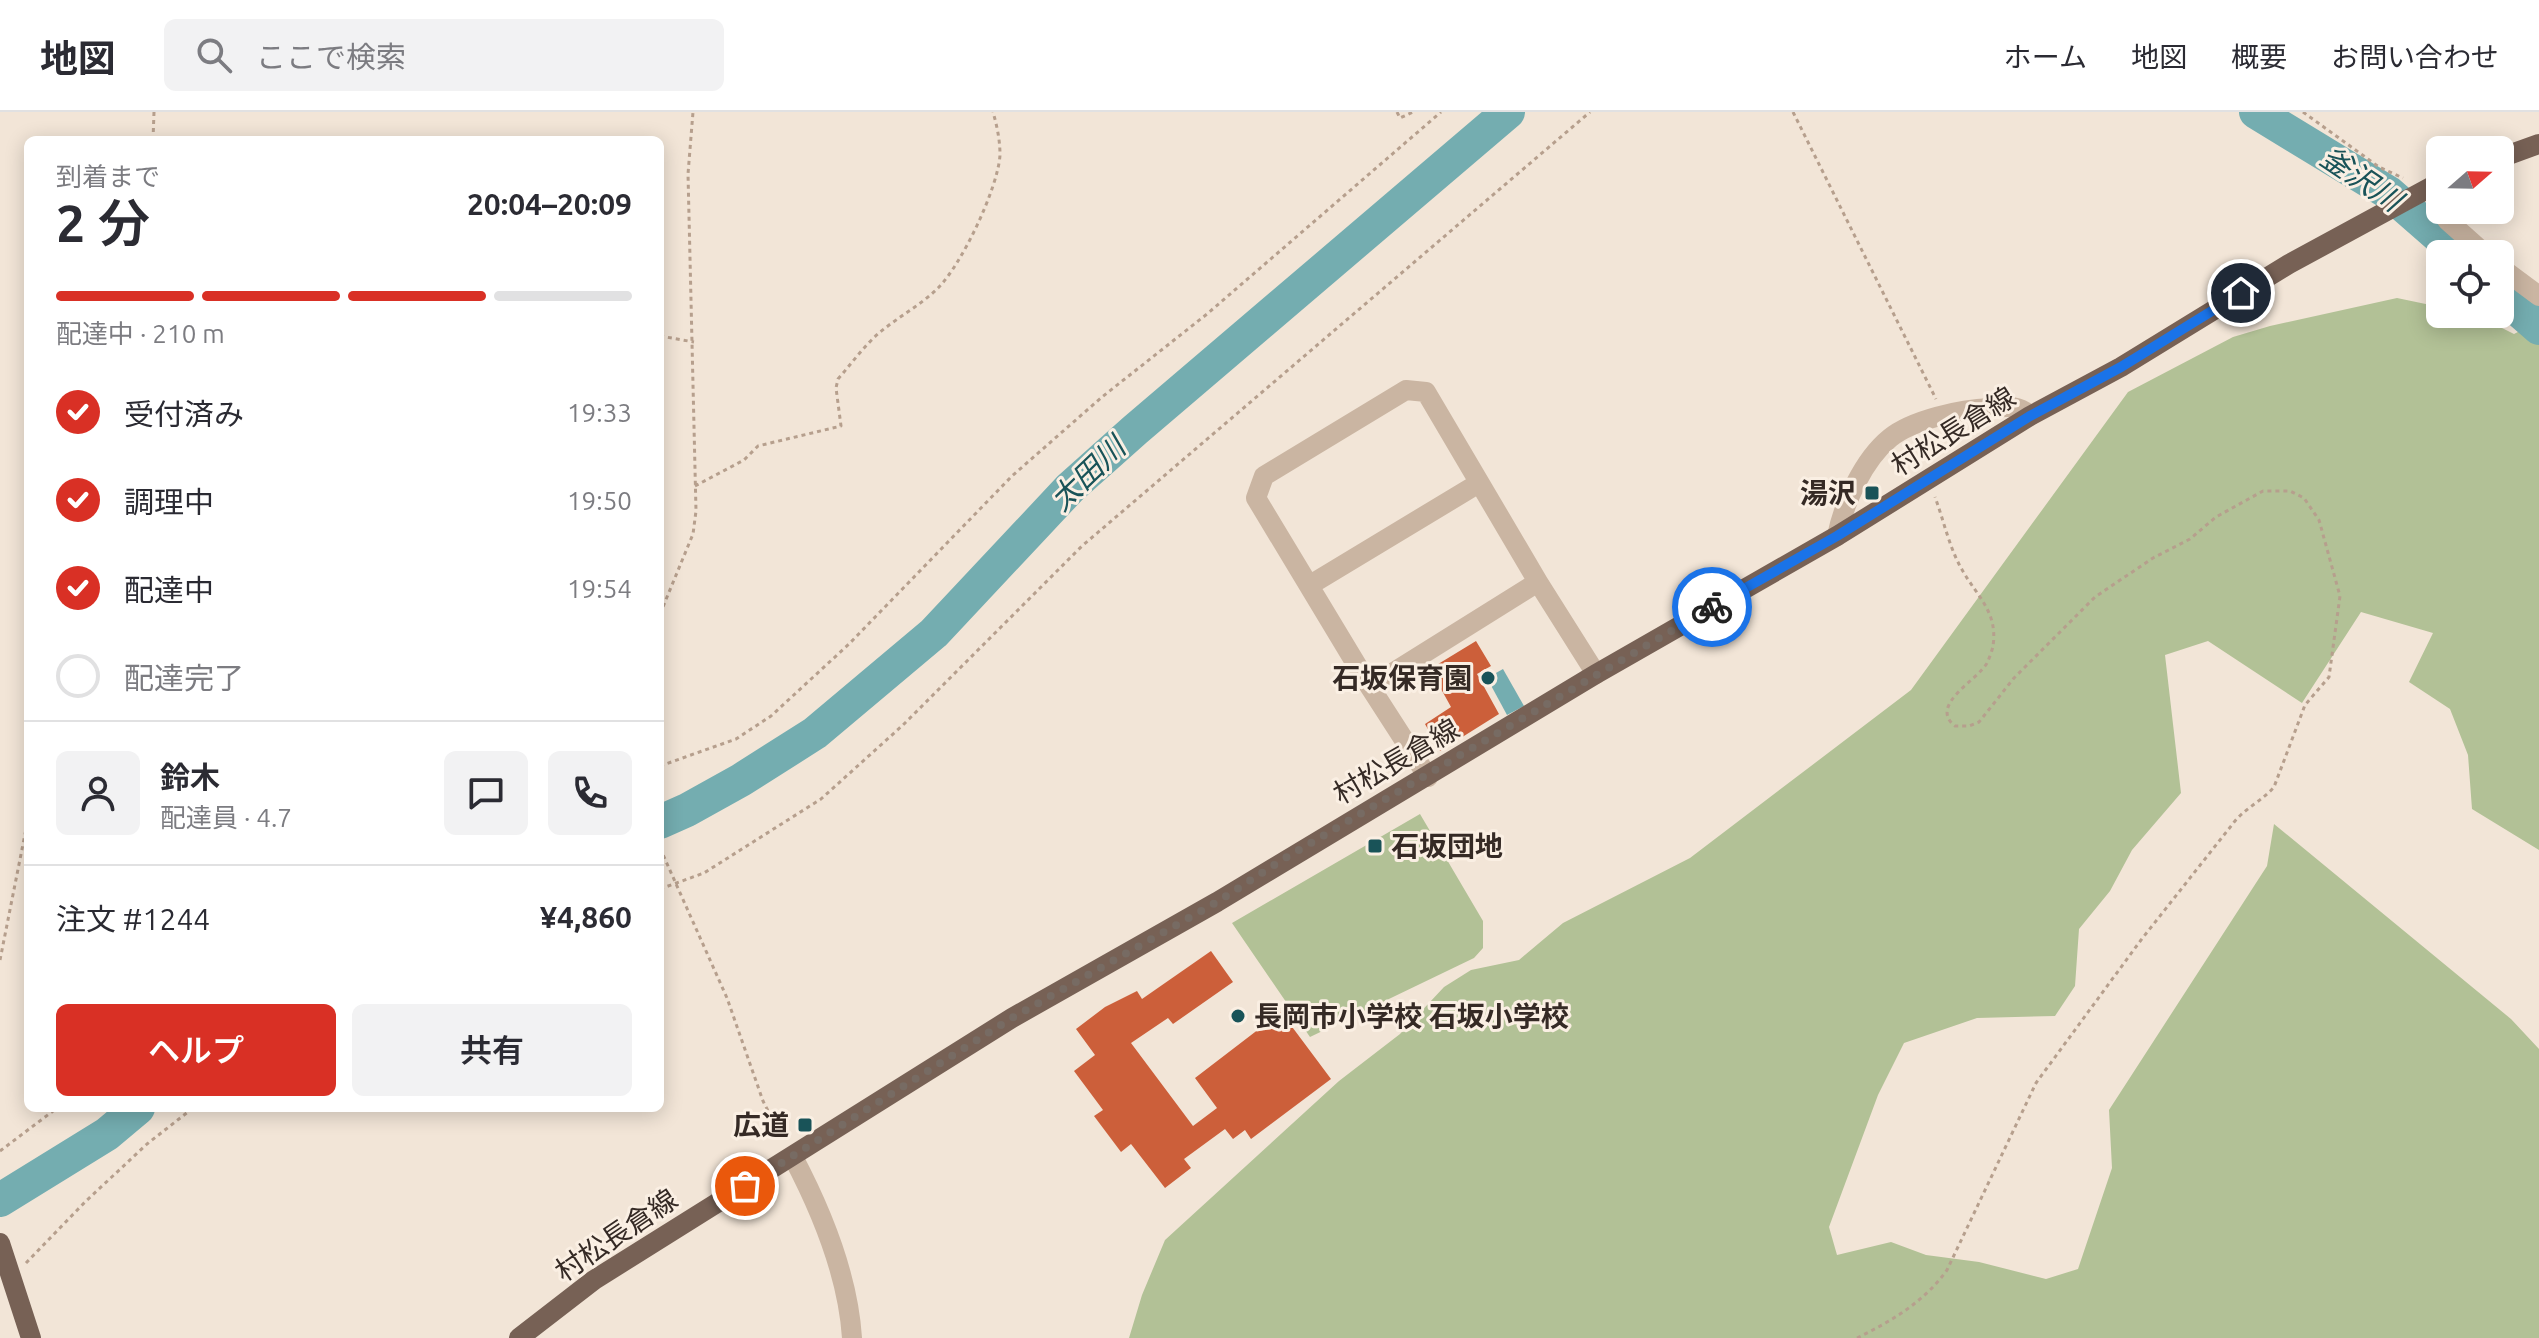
<!DOCTYPE html>
<html lang="ja">
<meta charset="utf-8">
<style>
:root{--surface:#fff;--page:#f2f2f3;--text:#2b2b33;--muted:#7c7c81;--line:#e1e1e2;--accent:#d93025}
body{margin:0;font-family:Ubuntu,"Noto Sans JP",sans-serif;background:var(--page);color:var(--text);height:100vh;display:flex;flex-direction:column;font-size:30px;white-space:nowrap}
*{box-sizing:border-box;margin:0}
p{font-size:26px;color:var(--muted)}
.icon{flex:none;width:44px;height:44px;fill:none;stroke:currentColor;stroke-width:2;stroke-linecap:round;stroke-linejoin:round}
.map{position:relative;flex:1;overflow:hidden}
.panel{position:absolute;left:24px;top:24px;width:640px;height:976px;display:flex;flex-direction:column;background:var(--surface);border-radius:12px;box-shadow:0 4px 20px #0003}
.panel>*{flex:none}
.needle{width:52px;rotate:70deg}
.fabs{position:absolute;left:2426px;top:24px;display:grid;gap:16px}
.fabs a{display:grid;place-items:center;width:88px;height:88px;border-radius:12px;background:var(--surface);box-shadow:0 4px 20px #0003;font-size:40px}
.pin{position:absolute;display:grid;place-items:center;width:68px;height:68px;color:#fff;margin:-34px;border:4px solid #fff;border-radius:50%;box-shadow:0 2px 8px #0007}
.courier{position:absolute;display:grid;place-items:center;width:80px;height:80px;margin:-40px;border:6px solid #1a73e8;border-radius:50%;background:#fff;color:#222;box-shadow:0 2px 10px #0007}
.headline em{font-style:normal;font-weight:600}
.headline div{display:flex;flex-direction:column-reverse}
.headline{display:flex;align-items:center;justify-content:space-between;height:136px;padding:0 32px}
h1{font-size:52px;font-weight:600;line-height:60px}
.bar{display:grid;grid-template-columns:repeat(4,1fr);gap:12px 8px;align-content:center;height:96px;padding:0 32px}
.bar i{height:10px;border-radius:6px;background:var(--line)}
.bar .active{background:var(--accent)}
.bar p{grid-column:span 4}
.line{display:flex;align-items:center;gap:20px;padding:0 32px;border-top:2px solid var(--line)}
.line div{flex:1}
.round{display:grid;place-items:center;flex:none;width:84px;height:84px;border-radius:12px;background:var(--page)}
ol{padding:0 32px;list-style:none}
li{display:flex;align-items:center;gap:24px;height:88px}
li p{margin-inline-start:auto}
li .icon{padding:8px;border-radius:50%;background:var(--accent);color:#fff;stroke-width:4}
li:last-child{color:var(--muted)}
li i{width:44px;height:44px;border:4px solid var(--line);border-radius:50%}
.button{display:flex;gap:16px;margin-top:auto;padding:16px 32px}
.button a{flex:1;height:92px;border-radius:12px;background:var(--accent);color:#fff;font-size:32px;font-weight:600;line-height:92px;text-align:center}
.button a+a{background:var(--page);color:var(--text)}
header{display:flex;align-items:center;gap:48px;box-sizing:border-box;height:112px;padding:0 40px;background:var(--surface);border-bottom:2px solid var(--line)}
header strong{font-size:38px}
nav{display:flex;gap:44px;margin-inline-start:auto;font-size:28px}
.search{width:560px;height:72px;background:var(--page);display:flex;align-items:center;gap:20px;box-sizing:border-box;padding:0 28px;border-radius:12px;color:var(--muted);font-size:30px}
.map>svg:first-child{display:block}
.green{fill:#b2c196}
.water{fill:#74adb0}
.lines{fill:none;stroke-linecap:round;stroke-linejoin:round}
.river{stroke:#74adb0;stroke-width:34}
.building{fill:#cc5f3a}
.path{stroke:#b69f8d;stroke-width:3;stroke-dasharray:4 4;stroke-linecap:butt}
.minor{stroke:#cab5a2;stroke-width:20}
.major{stroke:#776155;stroke-width:20}
.done{stroke:#776b63;stroke-width:8;stroke-dasharray:0 14.4}
.route{stroke:#1a73e8;stroke-width:10}
.poi-dot{fill:#195358;stroke:#faefe3;stroke-width:3}
.labels{text-anchor:middle;stroke-width:6;stroke-linejoin:round;paint-order:stroke}
.street-label{font-size:28px;fill:#352a25;stroke:#faefe3}
.poi-label{font-size:28px;font-weight:bold;fill:#352a25;stroke:#faefe3;text-anchor:end}
.water-label{font-size:30px;font-style:italic;fill:#195358;stroke:#faefe3}
</style>
<header>
<strong>地図</strong>
<div class="search"><svg class="icon" aria-label="search" viewBox="0 0 24 24"><circle cx="10" cy="10" r="6"/><path d="M15 15l6 6"/></svg>ここで検索</div>
<nav><a>ホーム</a><a>地図</a><a>概要</a><a>お問い合わせ</a></nav>
</header>
<div class="map">
<svg width="2539" height="1226" viewBox="0 0 2539 1226">
<rect width="100%" height="100%" fill="#f2e5d7"/>
<path class="green" d="M2397 186 2440 195V202H2474L2514 222 2539 209V738L2472 697 2468 643 2450 597 2409 570 2433 521 2361 500 2302 591 2208 529 2165 543 2181 681 2132 738 2110 779 2079 817 2075 874 2055 904 1977 906 1904 931 1878 983 1829 1115 1837 1143 1891 1130 1926 1143 1979 1150 2046 1167 2078 1157 2112 1056 2109 998 2267 754 2274 712 2511 907 2539 937V1226H1129L1142 1183 1165 1128 1339 969 1400 922 1444 875 1471 858 1519 848 1563 811 1690 746 1911 578 2128 280 2233 225 2270 214Z
M1420 702 1483 809V836L1474 846 1310 925 1232 811Z"/>
<path class="water" d="M1503 557 1524 594 1507 603 1487 566Z"/>
<g class="lines">
<path class="river" d="M2256 0 2389 81 2459 142
M2500 182 2539 216
M660 710 687 698 741 668 815 621 934 521 1070 376 1135 318 1508 0
M0 1088 107 1022 138 996"/>
</g>
<path class="building" d="M1476 529 1491 554 1477 562 1499 602 1440 639 1425 612 1451 595 1430 557Z
M1211 839 1233 870 1173 912 1168 906 1131 931 1193 1014 1217 996 1195 966 1281 900 1331 967 1251 1027 1245 1018 1233 1027 1225 1017 1184 1047 1191 1056 1165 1076 1131 1032 1121 1040 1094 1004 1103 998 1074 959 1095 943 1076 917 1105 895 1137 879 1142 887Z"/>
<g class="lines">
<path class="path" d="M1397 0 1400 6 1413 0
M1793 0 1936 287
M2303 0 2379 55 2403 66
M153 28 154 0
M660 224 694 230
M695 374 744 348 758 334 841 314 836 276 838 267C852 251 864 234 879 221 898 205 921 193 938 176 962 152 998 76 1000 43 1000 28 997 14 993 0
M660 502 693 422 696 399 688 62 693 0
M660 654 736 627 771 604 849 532 1012 364 1102 285 1207 202 1441 0
M660 736 727 886 763 989 782 1026
M660 777 704 761 821 687 903 613 1082 434 1590 0
M0 848 28 707
M0 1039 57 996
M26 1151 85 1090 147 1032 193 996
M1857 1226C1892 1209 1925 1189 1947 1158L2036 971 2141 828 2235 709C2247 695 2263 688 2274 675L2305 593 2329 565 2340 484 2319 408 2304 386 2290 379H2263L2216 405 2190 427 2153 446 2095 485 2014 566 1979 610 1969 614H1955C1928 593 1978 568 1987 551 1989 547 1992 539 1993 534 1998 501 1978 485 1964 461 1950 439 1944 409 1935 385"/>
<path class="minor" d="M2440 98 2448 109 2485 142
M2500 155 2539 184
M1837 424C1844 391 1863 348 1890 326 1912 308 1961 297 1990 296 2005 295 2019 292 2030 304
M1310 473 1479 371
M1370 575 1538 470
M1428 665 1370 575 1256 386 1264 364 1406 278 1426 280 1538 470 1596 562
M793 1045C822 1100 848 1163 852 1226"/>
<path class="major" d="M2500 46 2539 32
M0 1131 31 1226
M519 1226 594 1168 1012 906 1217 790 1596 562 1837 424 2030 304 2121 255 2289 152 2440 70"/>
</g>
<g class="lines">
<path class="done" d="M745 1074 1012 906 1217 790 1282 748 1712 495"/>
<path class="route" d="M1712 495 1837 424 2030 304 2121 255 2241 181"/>
</g>
<g class="poi-dot">
<rect x="1864" y="373" width="16" height="16" rx="4"/>
<circle cx="1488" cy="566" r="8"/>
<rect x="1367" y="726" width="16" height="16" rx="4"/>
<circle cx="1238" cy="904" r="8"/>
<rect x="797" y="1005" width="16" height="16" rx="4"/>
</g>
<g class="labels">
<g class="street-label">
<text transform="translate(1953 319) rotate(-32)" y="10">村松長倉線</text>
<text transform="translate(1396 649) rotate(-30)" y="10">村松長倉線</text>
<text transform="translate(616 1123) rotate(-34)" y="10">村松長倉線</text>
</g>
<g class="poi-label">
<text x="1856" y="391">湯沢</text>
<text x="1472" y="576">石坂保育園</text>
<text x="1391" y="744" text-anchor="start">石坂団地</text>
<text x="1254" y="914" text-anchor="start">長岡市小学校 石坂小学校</text>
<text x="789" y="1023">広道</text>
</g>
<g class="water-label">
<text transform="translate(2361 67) rotate(34)" y="10">釜沢川</text>
<text transform="translate(1088 362) rotate(-44)" y="10">太田川</text>
</g>
</g>
</svg>
<div class="fabs">
<a><svg class="needle" viewBox="-14 -14 28 28"><path d="M0-13l5 13h-10z" fill="#e53935"/><path d="M0 13l5-13h-10z" fill="#7c7c81"/></svg></a>
<a><svg class="icon" aria-label="locate" viewBox="0 0 24 24"><circle cx="12" cy="12" r="6"/><path d="M12 2v4M12 18v4M2 12h4M18 12h4"/></svg></a>
</div>
<div class="pin" style="left:745px;top:1074px;background:#ea580c"><svg class="icon" aria-label="bag" viewBox="0 0 24 24"><path d="M5 8h14l-1 12H6zM9 8a3 3 0 0 1 6 0"/></svg></div>
<div class="pin" style="left:2241px;top:181px;background:#1f2937"><svg class="icon" aria-label="home" viewBox="0 0 24 24"><path d="M3 11l9-7 9 7M6 9v11h12V9"/></svg></div>
<div class="courier" style="left:1712px;top:495px"><svg class="icon" aria-label="bike" viewBox="0 0 24 24"><circle cx="6" cy="16" r="4"/><circle cx="18" cy="16" r="4"/><path d="M6 16l4-8h5l3 8M10 8l3 8H6M13 5h3"/></svg></div>
<section class="panel">
<div class="headline"><div><h1>2 分</h1><p>到着まで</p></div><em>20:04–20:09</em></div>
<div class="bar"><i class="active"></i><i class="active"></i><i class="active"></i><i></i><p>配達中 · 210 m</p></div>
<ol>
<li><svg class="icon" aria-label="check" viewBox="0 0 24 24"><path d="M5 12l5 5 9-10"/></svg>受付済み<p>19:33</p></li>
<li><svg class="icon" aria-label="check" viewBox="0 0 24 24"><path d="M5 12l5 5 9-10"/></svg>調理中<p>19:50</p></li>
<li><svg class="icon" aria-label="check" viewBox="0 0 24 24"><path d="M5 12l5 5 9-10"/></svg>配達中<p>19:54</p></li>
<li><i></i>配達完了</li>
</ol>
<div class="line" style="height:144px"><a class="round"><svg class="icon" aria-label="person" viewBox="0 0 24 24"><circle cx="12" cy="8" r="4"/><path d="M4 21q1-7 8-7t8 7"/></svg></a><div><b>鈴木</b><p>配達員 · 4.7</p></div><a class="round"><svg class="icon" aria-label="chat" viewBox="0 0 24 24"><path d="M4 5h16v11H9l-5 4z"/></svg></a><a class="round"><svg class="icon" aria-label="phone" viewBox="0 0 24 24"><path d="M5 4h4l2 5-3 2q2 4 5 5l2-3 5 2v4C11 20 4 13 5 4z"/></svg></a></div>
<div class="line" style="height:104px"><div>注文 #1244</div><b>¥4,860</b></div>
<div class="button"><a>ヘルプ</a><a>共有</a></div>
</section>
</div>
